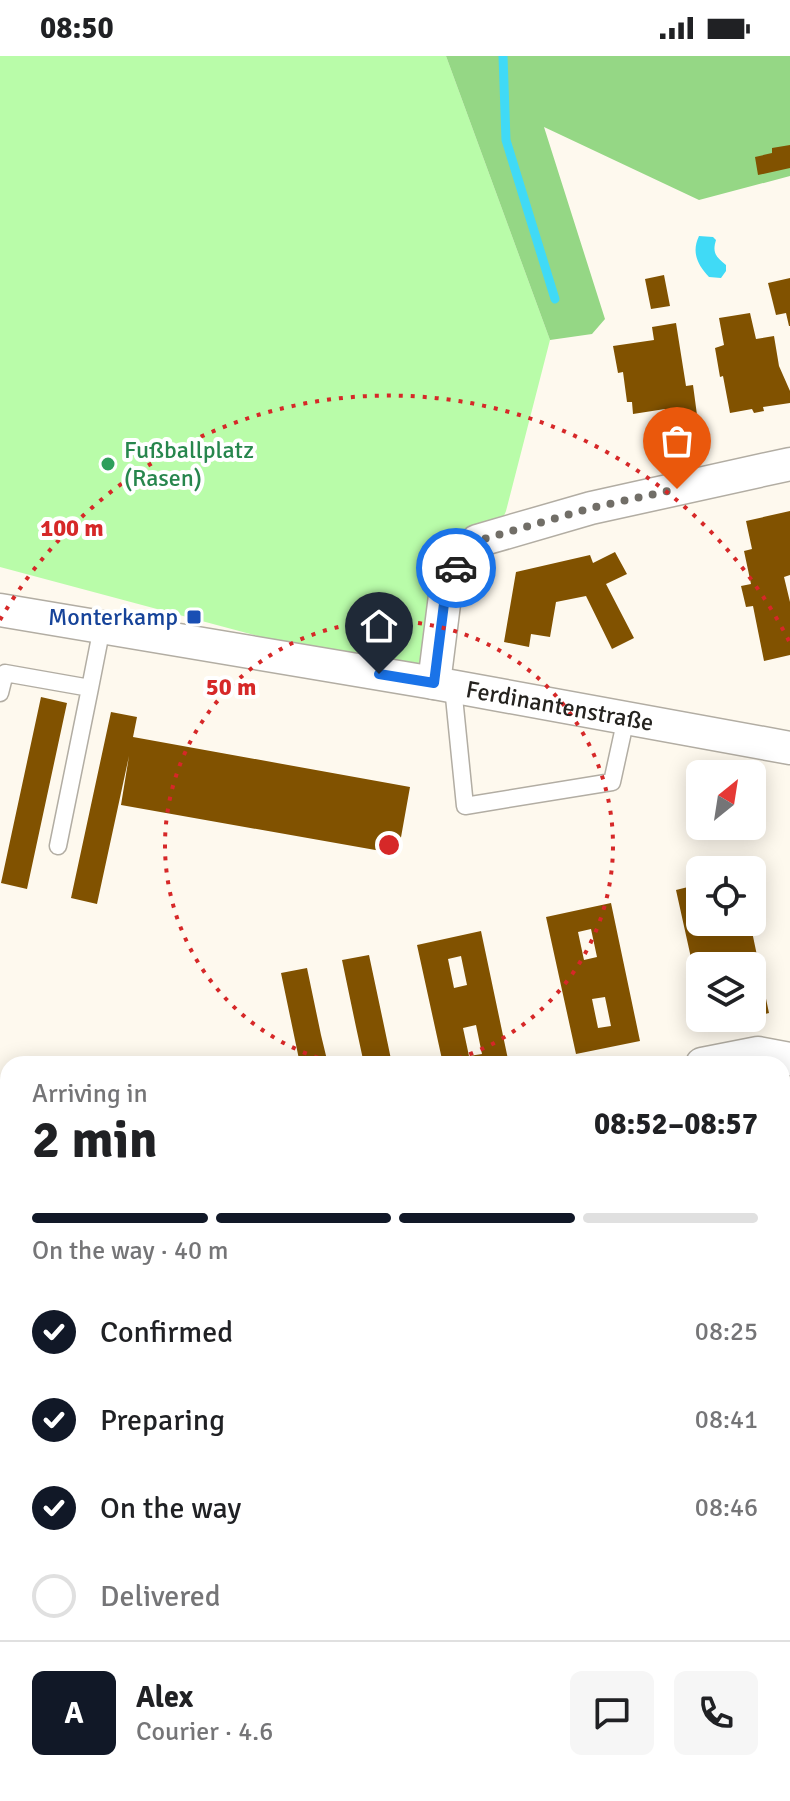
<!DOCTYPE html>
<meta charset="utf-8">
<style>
:root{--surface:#fff;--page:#f6f6f6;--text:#202124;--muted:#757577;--line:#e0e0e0;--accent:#111827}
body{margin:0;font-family:Signika,sans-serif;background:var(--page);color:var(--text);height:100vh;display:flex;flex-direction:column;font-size:30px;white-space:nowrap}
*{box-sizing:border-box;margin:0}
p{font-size:26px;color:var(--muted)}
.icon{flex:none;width:44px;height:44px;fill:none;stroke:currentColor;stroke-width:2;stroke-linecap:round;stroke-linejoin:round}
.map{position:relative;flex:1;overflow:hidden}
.panel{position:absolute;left:0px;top:1000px;width:790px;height:746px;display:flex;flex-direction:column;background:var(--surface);border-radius:24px 24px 0 0;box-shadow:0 4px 20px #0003}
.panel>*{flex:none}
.needle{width:52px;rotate:30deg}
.tools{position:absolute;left:686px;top:704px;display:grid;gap:16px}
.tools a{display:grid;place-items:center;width:80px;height:80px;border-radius:12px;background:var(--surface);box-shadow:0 4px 20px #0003;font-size:40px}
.pin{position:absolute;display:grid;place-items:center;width:68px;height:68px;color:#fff;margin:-82px -34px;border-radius:50% 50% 50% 0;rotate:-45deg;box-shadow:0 0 8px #0007}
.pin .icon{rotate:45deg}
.courier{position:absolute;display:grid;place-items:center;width:80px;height:80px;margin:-40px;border:6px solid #1a73e8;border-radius:50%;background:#fff;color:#222;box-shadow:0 2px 10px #0007}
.head em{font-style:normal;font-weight:700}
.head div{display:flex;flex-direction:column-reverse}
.head{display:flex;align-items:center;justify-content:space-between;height:136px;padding:0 32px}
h1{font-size:52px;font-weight:700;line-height:60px}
.bar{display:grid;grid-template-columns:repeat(4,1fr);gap:12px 8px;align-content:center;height:96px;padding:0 32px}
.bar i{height:10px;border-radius:6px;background:var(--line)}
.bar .on{background:var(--accent)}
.bar p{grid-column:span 4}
.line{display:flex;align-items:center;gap:20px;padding:0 32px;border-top:2px solid var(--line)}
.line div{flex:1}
.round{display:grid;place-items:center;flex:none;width:84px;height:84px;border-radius:12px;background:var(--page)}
ol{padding:0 32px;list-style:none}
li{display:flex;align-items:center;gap:24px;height:88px}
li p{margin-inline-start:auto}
li .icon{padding:8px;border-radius:50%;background:var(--accent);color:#fff;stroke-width:4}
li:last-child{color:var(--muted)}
li i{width:44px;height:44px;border:4px solid var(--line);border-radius:50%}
.status{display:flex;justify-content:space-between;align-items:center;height:56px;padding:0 40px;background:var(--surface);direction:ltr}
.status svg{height:22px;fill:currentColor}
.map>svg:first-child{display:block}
.green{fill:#b9fca9}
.forest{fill:#95d785}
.water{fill:#40daf6}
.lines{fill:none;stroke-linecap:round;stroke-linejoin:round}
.stream{stroke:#40daf6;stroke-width:9}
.building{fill:#815200;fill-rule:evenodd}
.lane-casing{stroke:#b2ada3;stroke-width:19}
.street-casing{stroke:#b2ada3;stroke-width:35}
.lane{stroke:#fff;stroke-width:16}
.street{stroke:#fff;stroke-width:32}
.done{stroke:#716e67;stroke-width:8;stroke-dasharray:0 14.4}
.route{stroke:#1a73e8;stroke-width:10}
.ring{fill:none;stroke:#d62828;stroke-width:4;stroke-dasharray:4 8}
.leisure-dot{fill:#2e9e5b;stroke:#fff;stroke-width:3}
.transit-dot{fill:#1a4fb4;stroke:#fff;stroke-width:3}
.labels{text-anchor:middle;stroke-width:8;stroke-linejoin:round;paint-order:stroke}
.leisure-label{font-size:24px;fill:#27864d;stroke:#fff;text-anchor:start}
.transit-label{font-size:24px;fill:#164399;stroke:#fff;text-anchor:end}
.street-label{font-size:24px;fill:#25231f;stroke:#fff}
.centre{fill:#d62828;stroke:#fff;stroke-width:4}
.ring-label{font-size:24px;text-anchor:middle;font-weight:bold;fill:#d62828;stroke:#fff;stroke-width:8;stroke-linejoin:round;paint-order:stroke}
</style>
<div class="status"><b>08:50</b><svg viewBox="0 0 49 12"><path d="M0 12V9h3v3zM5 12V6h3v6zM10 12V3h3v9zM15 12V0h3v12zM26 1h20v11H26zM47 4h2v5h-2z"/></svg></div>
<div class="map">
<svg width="790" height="1745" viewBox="0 0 790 1745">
<rect width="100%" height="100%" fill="#fef9ee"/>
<path class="green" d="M0 0H446L550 284 506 455 498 474 448 531 434 627 0 511Z"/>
<path class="forest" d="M446 0H790V120L699 144 544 71 605 263 592 278 550 284Z"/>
<path class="water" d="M699 180 713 181 716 184C712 197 716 201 726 209V215L721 222 709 221C698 209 691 197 699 180Z"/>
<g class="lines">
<path class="stream" d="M503 0 506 84 555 243"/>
</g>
<path class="building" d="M790 89V112L758 119 755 101 772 97V92Z
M664 219 670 250 651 253 645 223Z
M790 222V270H789L786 257 776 259 768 227Z
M750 257 756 283 774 280 779 310 790 335V347L763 351 764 355 754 357 752 353 730 357 723 320 720 321 715 292 724 289 719 262Z
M676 267 686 330 693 329 697 359 668 363 665 353 633 358 632 346H627L623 316 618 317 613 290 654 284 652 271Z
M790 455V519L784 521 790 546V599L764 605 753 550 746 551 741 530 751 528 744 495 752 493 746 465Z
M615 496 627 518 606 528 634 582 612 593 586 540 556 546 550 581 531 578 529 591 504 586 516 516 590 499 593 507Z
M41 641 67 647 27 833 1 827Z
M111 656 137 661 133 681 410 731 398 798 121 749 129 700 97 848 71 842Z
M700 828V866H711L714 877 726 874 725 866H750L769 957 752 961V910H700L699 938 676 834Z
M611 847 640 985 576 998 546 861ZM591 873 597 901 584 904 578 876ZM605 941 611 970 598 972 592 943Z
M481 875 509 1008H443L417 889ZM461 900 467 929 454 932 448 903ZM476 969 482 998 469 1000 463 972Z
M369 899 383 965 392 1008H364L356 971 342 904Z
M307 912 321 979 328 1008H300L295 984 281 917Z
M704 962H742V963L706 971Z
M0 1185 8 1187V1245L0 1243Z
M0 1463 8 1464V1516L5 1521 0 1520Z
M782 1525 790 1546V1555L782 1557Z
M0 1577 8 1579V1606L0 1604Z
M0 1648 8 1649V1677L0 1675Z
M278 1738H335L337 1745H279Z
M553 1738H602L600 1745H551Z"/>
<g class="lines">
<defs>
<path id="lane" d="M453 631 465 750 612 726 626 662
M0 637 5 617 90 632 102 571
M58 790 90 632
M0 1625 8 1627"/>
<g id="street">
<path id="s1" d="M0 554 434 627 790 692"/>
<path d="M434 627 447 524 477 485 591 452 790 408"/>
<path d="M702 1008 758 997 790 1003"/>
<path d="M0 1128 8 1129"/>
<path d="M782 1649 790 1641"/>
<path d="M782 1730 790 1734"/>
<path d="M0 1731 8 1733"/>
<path d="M36 1738 71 1745"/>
<path d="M177 1745 178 1738"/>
<path d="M651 1745 655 1738"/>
</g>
</defs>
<use href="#lane" class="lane-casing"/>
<use href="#street" class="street-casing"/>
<use href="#lane" class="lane"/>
<use href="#street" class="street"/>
</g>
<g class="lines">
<path class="done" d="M456 512 477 485 591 452 677 433"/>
<path class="route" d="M379 618 434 627 447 524 456 512"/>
</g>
<g class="ring">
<path d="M341 1008A224 224 0 1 1 437 1008"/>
<path d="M0 564A449 449 0 0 1 789 585"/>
</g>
<circle class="leisure-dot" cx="108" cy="408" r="8"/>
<rect class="transit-dot" x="186" y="553" width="16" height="16" rx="4"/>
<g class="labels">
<g class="leisure-label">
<text x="124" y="402">Fußballplatz<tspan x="124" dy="28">(Rasen)</tspan></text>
</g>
<g class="transit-label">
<text x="178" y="569">Monterkamp</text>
</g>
<g class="street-label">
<text dy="8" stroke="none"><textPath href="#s1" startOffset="568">Ferdinantenstraße</textPath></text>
</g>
</g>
<circle cx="389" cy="789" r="12" class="centre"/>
<g class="ring-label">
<text x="72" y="480">100 m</text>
<text x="231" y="639">50 m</text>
</g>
</svg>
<div class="tools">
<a><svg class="needle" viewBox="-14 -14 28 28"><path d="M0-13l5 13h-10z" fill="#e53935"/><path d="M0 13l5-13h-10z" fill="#757577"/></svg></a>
<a><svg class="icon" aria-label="locate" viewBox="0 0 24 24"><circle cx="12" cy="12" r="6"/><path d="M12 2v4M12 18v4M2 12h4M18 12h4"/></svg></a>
<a><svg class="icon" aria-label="layers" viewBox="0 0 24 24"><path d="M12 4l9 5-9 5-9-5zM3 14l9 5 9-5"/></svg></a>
</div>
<div class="pin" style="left:677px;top:433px;background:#ea580c"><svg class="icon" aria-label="bag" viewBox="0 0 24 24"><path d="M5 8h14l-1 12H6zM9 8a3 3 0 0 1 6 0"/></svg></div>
<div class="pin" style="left:379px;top:618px;background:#1f2937"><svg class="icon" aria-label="home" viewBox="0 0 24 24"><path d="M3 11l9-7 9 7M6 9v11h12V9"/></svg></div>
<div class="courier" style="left:456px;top:512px"><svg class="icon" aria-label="car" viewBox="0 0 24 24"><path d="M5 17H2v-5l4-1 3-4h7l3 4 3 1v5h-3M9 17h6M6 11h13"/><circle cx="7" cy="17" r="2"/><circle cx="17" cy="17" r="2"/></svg></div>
<section class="panel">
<div class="head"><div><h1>2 min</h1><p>Arriving in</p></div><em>08:52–08:57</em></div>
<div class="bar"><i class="on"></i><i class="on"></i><i class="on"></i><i></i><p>On the way · 40 m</p></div>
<ol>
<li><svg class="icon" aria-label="check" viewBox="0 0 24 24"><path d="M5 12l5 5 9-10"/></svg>Confirmed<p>08:25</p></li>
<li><svg class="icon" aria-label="check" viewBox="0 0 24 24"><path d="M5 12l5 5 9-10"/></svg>Preparing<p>08:41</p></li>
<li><svg class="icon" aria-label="check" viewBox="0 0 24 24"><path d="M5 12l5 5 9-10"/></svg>On the way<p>08:46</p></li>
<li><i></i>Delivered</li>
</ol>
<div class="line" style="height:144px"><b class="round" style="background:var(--accent);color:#fff">A</b><div><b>Alex</b><p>Courier · 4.6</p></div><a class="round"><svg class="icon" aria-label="chat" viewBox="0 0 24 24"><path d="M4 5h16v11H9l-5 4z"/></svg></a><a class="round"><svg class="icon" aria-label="phone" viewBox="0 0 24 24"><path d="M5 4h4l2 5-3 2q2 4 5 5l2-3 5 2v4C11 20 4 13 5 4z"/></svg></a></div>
</section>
</div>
